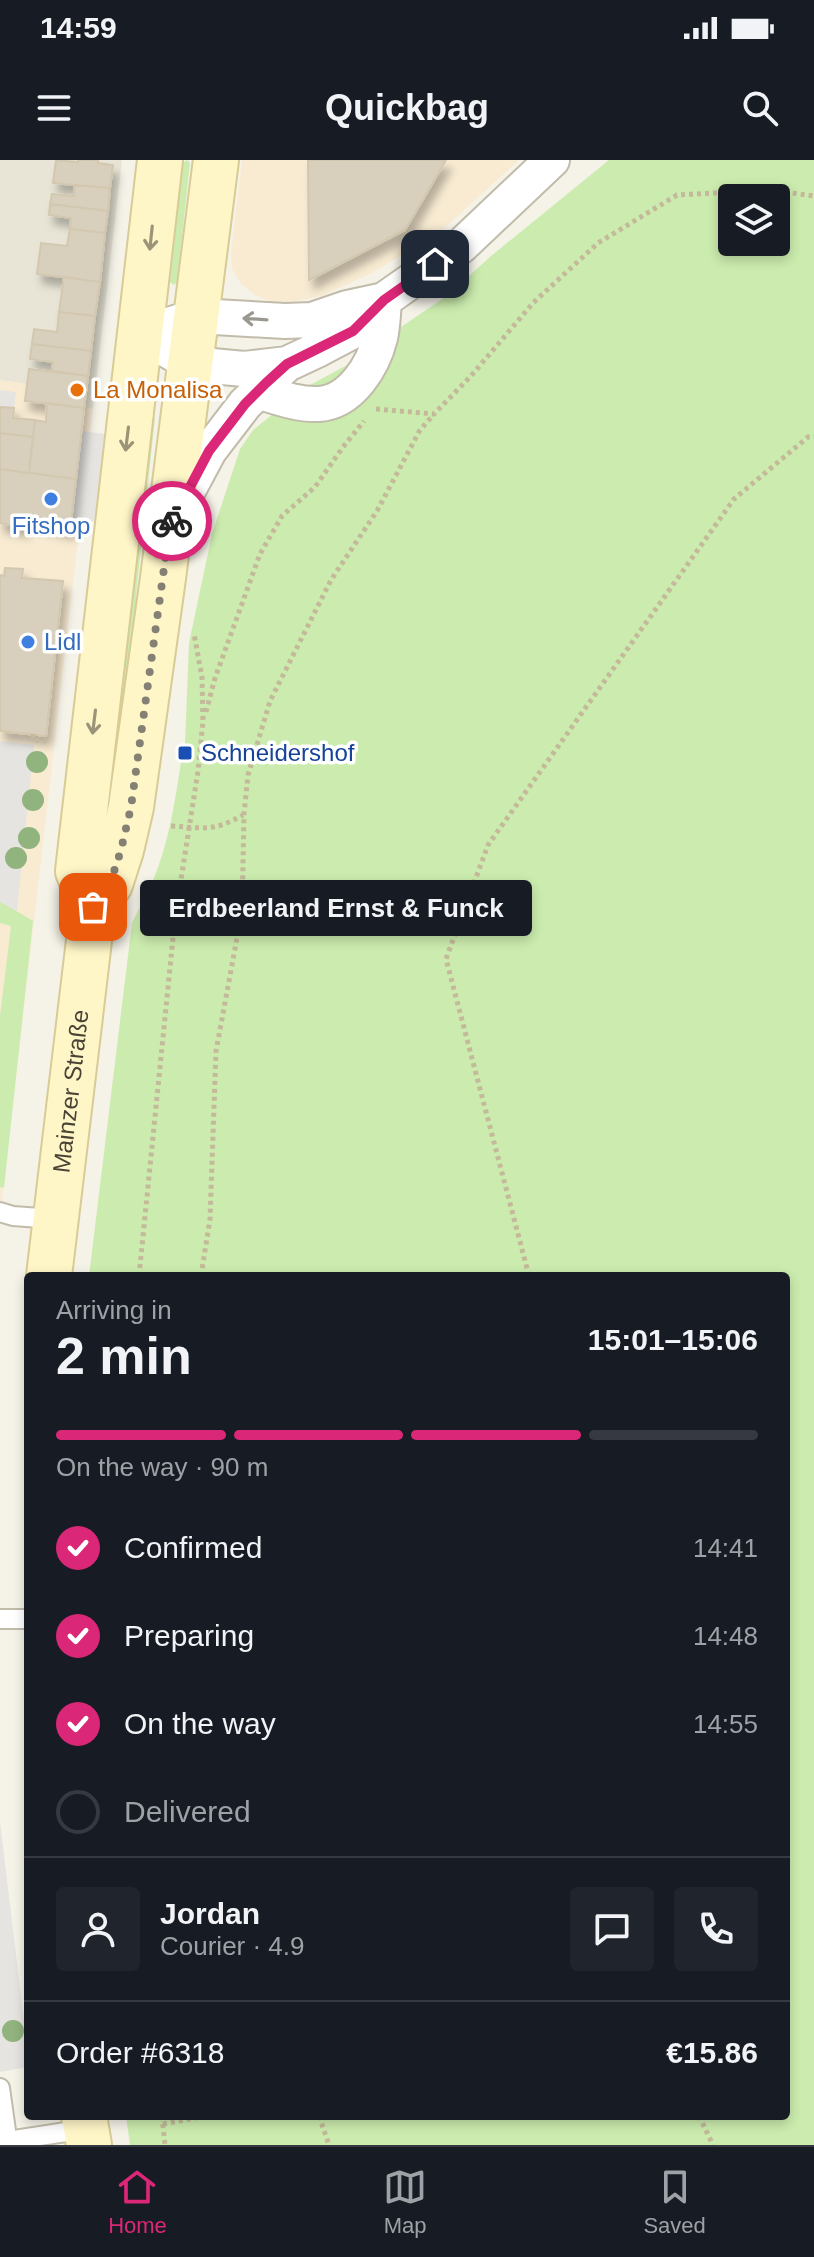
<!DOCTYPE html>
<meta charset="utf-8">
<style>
:root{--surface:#171b24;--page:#20242c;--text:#f1f3f6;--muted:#9ea1a6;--line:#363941;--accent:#db2777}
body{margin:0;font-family:Arial,sans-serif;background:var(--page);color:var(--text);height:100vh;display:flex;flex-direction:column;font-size:30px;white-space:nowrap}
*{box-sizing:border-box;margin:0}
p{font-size:26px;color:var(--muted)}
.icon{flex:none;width:44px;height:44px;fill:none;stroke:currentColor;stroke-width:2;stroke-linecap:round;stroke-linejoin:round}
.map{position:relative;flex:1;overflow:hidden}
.drawer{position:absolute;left:24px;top:1112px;width:766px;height:848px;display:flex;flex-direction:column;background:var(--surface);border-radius:8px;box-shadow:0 4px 12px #0003}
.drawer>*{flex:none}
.buttons{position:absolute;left:718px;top:24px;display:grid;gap:16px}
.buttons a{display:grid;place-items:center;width:72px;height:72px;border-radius:8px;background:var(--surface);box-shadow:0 4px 12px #0003;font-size:40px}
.pin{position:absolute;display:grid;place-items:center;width:68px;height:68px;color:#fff;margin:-34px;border-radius:16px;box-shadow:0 4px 12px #0006}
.courier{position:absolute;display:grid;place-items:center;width:80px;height:80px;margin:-40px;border:6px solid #db2777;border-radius:50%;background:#fff;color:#222;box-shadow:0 2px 10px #0007}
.bubble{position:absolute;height:56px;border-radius:8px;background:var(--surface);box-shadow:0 4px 12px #0003;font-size:26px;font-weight:700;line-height:56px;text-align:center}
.summary em{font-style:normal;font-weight:700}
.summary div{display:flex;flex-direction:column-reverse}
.summary{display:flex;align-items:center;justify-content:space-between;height:136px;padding:0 32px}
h1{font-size:52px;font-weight:700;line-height:60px}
.bar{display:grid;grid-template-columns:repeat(4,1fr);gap:12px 8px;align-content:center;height:96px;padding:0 32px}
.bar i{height:10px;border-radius:6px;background:var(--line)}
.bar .active{background:var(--accent)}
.bar p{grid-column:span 4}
.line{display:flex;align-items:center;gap:20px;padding:0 32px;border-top:2px solid var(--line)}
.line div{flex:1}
.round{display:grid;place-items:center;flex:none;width:84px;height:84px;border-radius:8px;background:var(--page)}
ol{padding:0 32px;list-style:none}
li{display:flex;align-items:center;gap:24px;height:88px}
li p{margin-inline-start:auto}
li .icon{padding:8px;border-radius:50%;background:var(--accent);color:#fff;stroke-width:4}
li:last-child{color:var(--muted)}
li i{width:44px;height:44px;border:4px solid var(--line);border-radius:50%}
.status{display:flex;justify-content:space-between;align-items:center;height:56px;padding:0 40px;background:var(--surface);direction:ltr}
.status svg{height:22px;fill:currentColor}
header{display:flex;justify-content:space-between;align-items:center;height:104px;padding:0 32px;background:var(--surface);font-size:36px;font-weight:700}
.menu{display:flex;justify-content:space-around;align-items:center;height:112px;border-top:2px solid var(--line);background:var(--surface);font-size:22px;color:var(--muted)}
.menu a{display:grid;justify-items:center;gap:4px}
.menu .active{color:var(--accent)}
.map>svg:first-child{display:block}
.residential{fill:#e9e5d6}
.commercial{fill:#f8ebd2}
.green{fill:#cbecae;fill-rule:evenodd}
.parking{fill:#e6e4e0}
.building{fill:#d8cfbd;stroke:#d3c8af;stroke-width:2;filter:url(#shadow)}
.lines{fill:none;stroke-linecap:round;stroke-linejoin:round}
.service-casing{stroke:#c1bbaa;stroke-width:22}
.minor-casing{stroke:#c1bbaa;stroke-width:38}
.secondary-casing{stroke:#d8cb95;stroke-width:48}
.path{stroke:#c4b99a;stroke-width:5;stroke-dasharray:4 4;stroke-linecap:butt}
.service{stroke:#fff;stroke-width:18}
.minor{stroke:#fff;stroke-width:34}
.secondary{stroke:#fff6c8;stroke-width:44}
.tree{fill:#91b37d}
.oneway{stroke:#9b9478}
.oneway2{stroke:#9b9890}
.done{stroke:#858074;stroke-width:8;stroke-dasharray:0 14.4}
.route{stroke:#db2777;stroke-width:10}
.food-dot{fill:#e8710a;stroke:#fff;stroke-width:3}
.shop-dot{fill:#3f7fe0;stroke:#fff;stroke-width:3}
.transit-dot{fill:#1a4fb4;stroke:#fff;stroke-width:3}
.labels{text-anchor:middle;stroke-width:7;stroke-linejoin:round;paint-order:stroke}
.food-label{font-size:24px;fill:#c56008;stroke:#fff;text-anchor:start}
.shop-label{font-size:24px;fill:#366cbe;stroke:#fff}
.transit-label{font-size:24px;fill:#164399;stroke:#fff;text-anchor:start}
.street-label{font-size:24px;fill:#494336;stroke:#fff}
</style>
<div class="status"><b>14:59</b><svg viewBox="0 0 49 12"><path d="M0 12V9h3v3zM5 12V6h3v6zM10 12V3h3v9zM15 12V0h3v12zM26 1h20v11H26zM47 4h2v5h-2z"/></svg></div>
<header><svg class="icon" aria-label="menu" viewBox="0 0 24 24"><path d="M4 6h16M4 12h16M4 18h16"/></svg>Quickbag<svg class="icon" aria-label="search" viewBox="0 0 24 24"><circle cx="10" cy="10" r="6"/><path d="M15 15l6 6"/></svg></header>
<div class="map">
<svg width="814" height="1985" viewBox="0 0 814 1985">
<defs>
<filter id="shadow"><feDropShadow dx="5" dy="9" stdDeviation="4" flood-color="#0004"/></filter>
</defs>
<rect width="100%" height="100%" fill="#f5f2e8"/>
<path class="residential" d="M0 0H122L93 249 25 241 27 224 0 220Z"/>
<path class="commercial" d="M242 0H519L440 72 372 113 321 136 295 141 274 143 255 135 241 124 232 109 231 93Z
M0 220 27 224 26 241 93 249 0 1056Z"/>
<path class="green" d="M187 0 190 3 177 122 174 125 170 122 183 3Z
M609 0H814V1985H130L126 1956H786V1116H89L132 763C139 748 148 734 154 718 169 681 175 642 181 602L188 603 191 585 185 584 189 483 212 374 240 289 253 270 279 249 329 257 351 251 366 237 390 198 401 167 448 135 491 96ZM732 38H776V82H732Z
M351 203 334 228H310V225Z
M148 257 155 258 136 435 137 499 101 712Z
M0 741 33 761 4 1028 0 1027V856L11 766 0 763Z"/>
<path class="parking" d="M0 230 16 232 14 248 0 247Z
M82 271 127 277 117 364 71 359Z
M0 581 34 585 17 751 0 742Z
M0 1662 28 1893V1907L0 1912Z"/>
<path class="building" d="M56 0 78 2V0H98V3L113 5 110 28 53 23Z
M308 0H446L405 70 309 120Z
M75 25 110 28 108 51 50 44 52 34 74 36Z
M50 44 108 51 105 73 70 69 71 58 49 55Z
M70 69 105 73 100 122 37 114 41 83 67 86Z
M64 117 100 122 95 156 59 152Z
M59 152 95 156 91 191 32 184 34 169 57 172Z
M32 184 91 191 88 216 52 211 53 202 30 199Z
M29 209 88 216 84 248 25 241Z
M47 243 84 248 76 319 29 313 35 260 46 262Z
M0 247 14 248 13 258 35 260 33 277 0 273Z
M0 273 33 277 29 313 0 309Z
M0 309 76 319 70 370 25 359 24 368 0 363Z
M5 408 23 409 22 418 63 421 46 576 0 571V415L4 416Z"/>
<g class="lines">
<defs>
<path id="service" d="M0 1052 13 1056 54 1059
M0 1459H28
M0 1928 8 1985
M0 1982 86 1969"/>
<path id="minor" d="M140 174 191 204 244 209 287 204 319 189 353 171 384 140 461 86 552 0
M140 174 197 156 285 161 312 160 347 148 384 140
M257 231C277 237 298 245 319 244 351 242 373 206 380 178 383 165 383 152 384 140
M177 351 209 291 245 244 287 204"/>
<g id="secondary">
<path d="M93 747 78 711 160 0"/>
<path id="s1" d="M49 1116 93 747 110 724 121 690 131 647 163 418 216 0"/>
<path d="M84 1956 89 1985"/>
</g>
</defs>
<use href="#service" class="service-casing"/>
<use href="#minor" class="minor-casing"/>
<use href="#secondary" class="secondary-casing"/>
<path class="path" d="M376 249 434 254 471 216 533 143 598 83 677 35 770 30 814 36
M206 552 215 518 260 394 282 356 315 327 343 287 364 261
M33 574V580L46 581
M171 666C204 668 213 672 243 655
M139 1116 175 758 198 611 203 561 202 517 194 474
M201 1116 210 1059 216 891 242 751 244 654 248 615 270 541 331 420 377 351 420 270 434 254
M529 1116 446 799 488 685 734 339 808 277H814
M162 1956 165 1985
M319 1956 329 1985
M699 1956 713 1985
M163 1964 206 1956"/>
<use href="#service" class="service"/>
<use href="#minor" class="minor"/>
<use href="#secondary" class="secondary"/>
</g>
<g class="tree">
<circle cx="37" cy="602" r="11"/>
<circle cx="33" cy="640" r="11"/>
<circle cx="29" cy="678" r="11"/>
<circle cx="16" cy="698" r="11"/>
<circle cx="13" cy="1871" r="11"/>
</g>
<defs><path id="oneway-shaft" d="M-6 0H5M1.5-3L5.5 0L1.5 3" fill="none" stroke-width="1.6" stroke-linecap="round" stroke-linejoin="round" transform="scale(2)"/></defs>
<g class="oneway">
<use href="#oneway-shaft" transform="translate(151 78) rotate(96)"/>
<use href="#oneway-shaft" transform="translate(127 279) rotate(97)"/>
<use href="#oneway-shaft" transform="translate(94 562) rotate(97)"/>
</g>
<use class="oneway2" href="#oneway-shaft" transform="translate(255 159) rotate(-176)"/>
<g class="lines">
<path class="done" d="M93 747 110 724 121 690 131 647 170 365 172 361"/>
<path class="route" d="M172 361 209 291 245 244 266 223 287 204 353 171 384 140 435 104"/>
</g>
<circle class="food-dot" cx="77" cy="230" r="8"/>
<g class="shop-dot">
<circle cx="51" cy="339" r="8"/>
<circle cx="28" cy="482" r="8"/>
</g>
<rect class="transit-dot" x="177" y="585" width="16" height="16" rx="4"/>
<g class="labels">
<g class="food-label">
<text x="93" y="238">La Monalisa</text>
</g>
<g class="shop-label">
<text x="51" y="374">Fitshop</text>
<text x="44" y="490" text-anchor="start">Lidl</text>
</g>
<g class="transit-label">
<text x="201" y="601">Schneidershof</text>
</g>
<g class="street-label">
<text dy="8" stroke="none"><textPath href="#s1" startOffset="186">Mainzer Straße</textPath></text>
</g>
</g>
</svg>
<div class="buttons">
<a><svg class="icon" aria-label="layers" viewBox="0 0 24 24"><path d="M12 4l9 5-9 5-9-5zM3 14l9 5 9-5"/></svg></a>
</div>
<div class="pin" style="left:93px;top:747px;background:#ea580c"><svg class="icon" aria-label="bag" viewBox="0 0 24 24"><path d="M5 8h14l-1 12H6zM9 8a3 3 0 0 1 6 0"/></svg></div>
<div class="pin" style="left:435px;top:104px;background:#1f2937"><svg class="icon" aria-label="home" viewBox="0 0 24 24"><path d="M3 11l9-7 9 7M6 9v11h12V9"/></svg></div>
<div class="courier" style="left:172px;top:361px"><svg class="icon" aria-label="bike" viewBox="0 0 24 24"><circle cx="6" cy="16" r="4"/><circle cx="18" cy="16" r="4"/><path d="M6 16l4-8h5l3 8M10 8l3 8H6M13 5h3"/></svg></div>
<div class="bubble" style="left:140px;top:720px;width:392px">Erdbeerland Ernst &amp; Funck</div>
<section class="drawer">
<div class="summary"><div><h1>2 min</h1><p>Arriving in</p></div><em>15:01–15:06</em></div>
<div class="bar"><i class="active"></i><i class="active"></i><i class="active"></i><i></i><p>On the way · 90 m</p></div>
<ol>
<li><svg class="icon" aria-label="check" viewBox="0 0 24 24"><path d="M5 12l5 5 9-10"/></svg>Confirmed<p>14:41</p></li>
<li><svg class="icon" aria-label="check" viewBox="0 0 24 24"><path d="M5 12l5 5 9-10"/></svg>Preparing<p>14:48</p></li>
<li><svg class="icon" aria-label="check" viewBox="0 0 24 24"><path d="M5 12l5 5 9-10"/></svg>On the way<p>14:55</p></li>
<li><i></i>Delivered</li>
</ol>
<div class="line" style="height:144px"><a class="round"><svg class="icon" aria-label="person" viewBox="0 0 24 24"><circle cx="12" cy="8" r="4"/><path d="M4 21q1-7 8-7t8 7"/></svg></a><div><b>Jordan</b><p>Courier · 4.9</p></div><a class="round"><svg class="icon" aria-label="chat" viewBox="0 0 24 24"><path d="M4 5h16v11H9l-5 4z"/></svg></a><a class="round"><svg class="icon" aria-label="phone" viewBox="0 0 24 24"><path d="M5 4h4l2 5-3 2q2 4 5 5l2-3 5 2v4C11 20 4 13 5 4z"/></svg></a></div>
<div class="line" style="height:104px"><div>Order #6318</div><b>€15.86</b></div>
</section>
</div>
<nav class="menu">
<a class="active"><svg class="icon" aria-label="home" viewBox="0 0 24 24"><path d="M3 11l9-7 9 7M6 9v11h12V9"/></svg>Home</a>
<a><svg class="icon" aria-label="map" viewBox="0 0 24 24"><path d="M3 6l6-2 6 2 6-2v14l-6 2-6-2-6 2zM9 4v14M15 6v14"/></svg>Map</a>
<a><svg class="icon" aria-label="saved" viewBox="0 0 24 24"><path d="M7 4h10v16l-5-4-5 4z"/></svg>Saved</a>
</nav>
